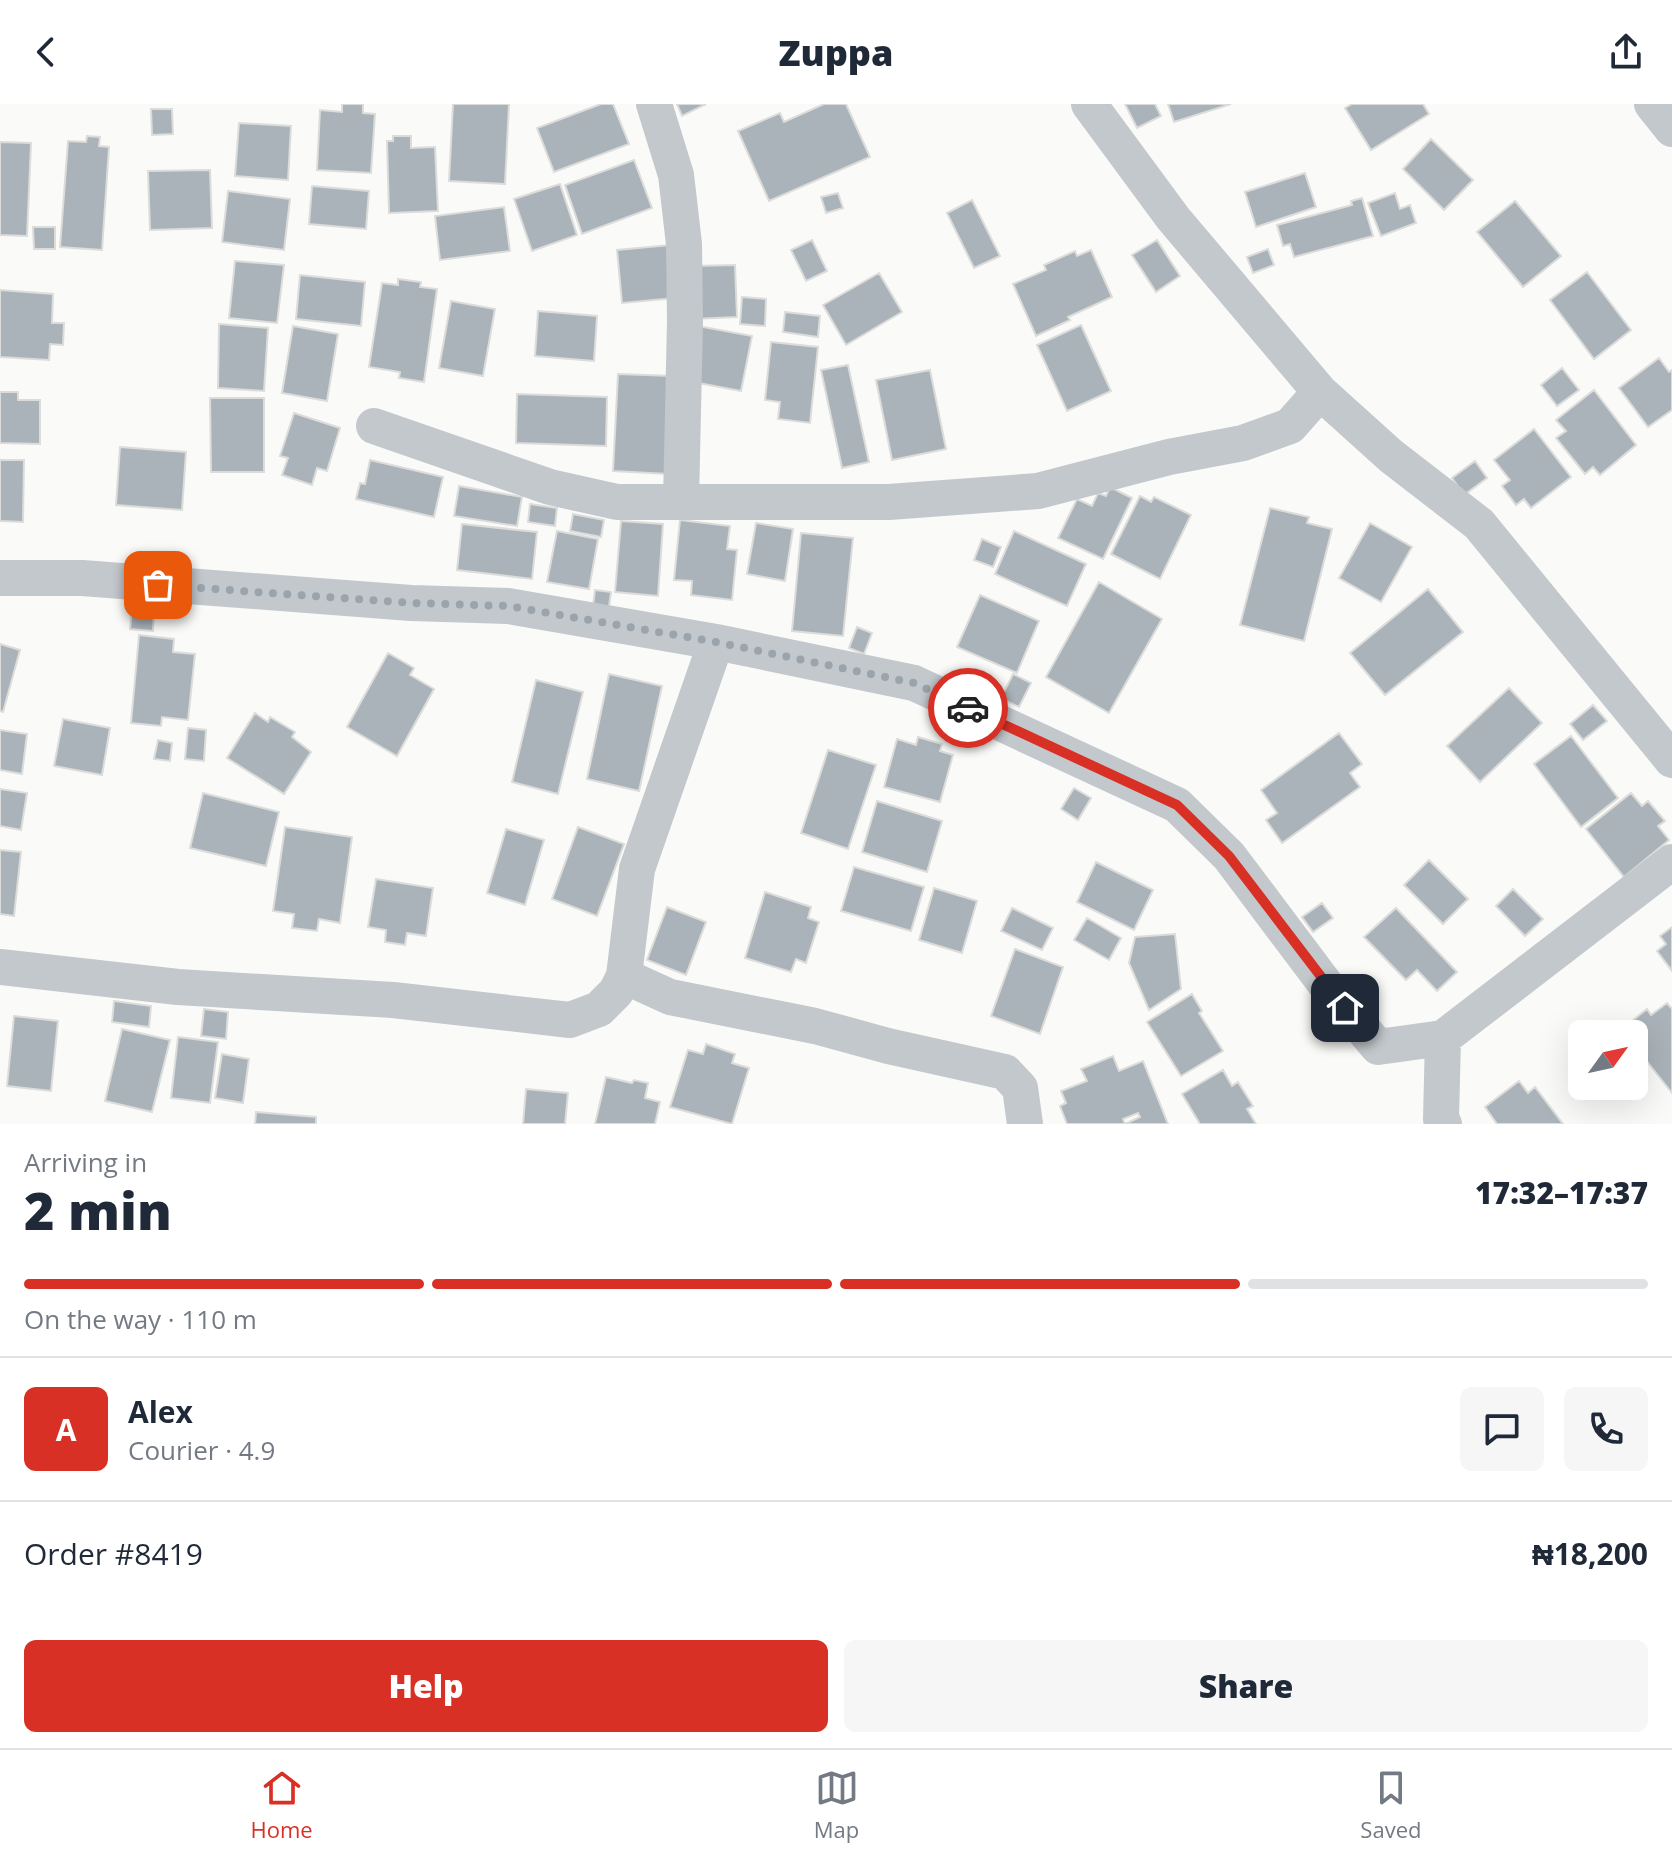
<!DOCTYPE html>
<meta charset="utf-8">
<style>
:root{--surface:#fff;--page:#f6f6f7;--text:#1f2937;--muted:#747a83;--line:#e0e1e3;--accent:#d93025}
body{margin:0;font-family:"Open Sans",sans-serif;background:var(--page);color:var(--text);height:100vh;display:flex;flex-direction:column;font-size:30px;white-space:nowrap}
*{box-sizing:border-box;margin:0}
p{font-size:26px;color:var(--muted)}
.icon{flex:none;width:44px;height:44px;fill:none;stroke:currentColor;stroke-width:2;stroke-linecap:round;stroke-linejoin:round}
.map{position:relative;height:1020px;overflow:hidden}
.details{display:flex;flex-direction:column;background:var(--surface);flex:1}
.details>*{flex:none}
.needle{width:52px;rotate:57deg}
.controls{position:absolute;left:1568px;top:916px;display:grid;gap:16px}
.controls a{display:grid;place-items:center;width:80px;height:80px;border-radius:12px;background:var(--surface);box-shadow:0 8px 32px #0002;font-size:40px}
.pin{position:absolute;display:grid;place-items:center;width:68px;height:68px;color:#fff;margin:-34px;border-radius:16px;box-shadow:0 4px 12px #0006}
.courier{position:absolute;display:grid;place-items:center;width:80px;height:80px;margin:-40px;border:6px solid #d93025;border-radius:50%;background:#fff;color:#222;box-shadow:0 2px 10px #0007}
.summary em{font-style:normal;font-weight:800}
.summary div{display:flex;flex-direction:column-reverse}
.summary{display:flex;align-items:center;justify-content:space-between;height:136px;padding:0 24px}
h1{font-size:52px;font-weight:800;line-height:60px}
.bar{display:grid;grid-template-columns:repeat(4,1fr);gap:12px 8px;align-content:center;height:96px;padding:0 24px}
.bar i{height:10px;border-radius:6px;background:var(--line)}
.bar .current{background:var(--accent)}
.bar p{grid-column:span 4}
.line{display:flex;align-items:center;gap:20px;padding:0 24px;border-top:2px solid var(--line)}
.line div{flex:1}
.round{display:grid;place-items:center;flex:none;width:84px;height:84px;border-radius:12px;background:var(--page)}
.button{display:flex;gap:16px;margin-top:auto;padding:16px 24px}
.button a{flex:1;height:92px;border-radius:12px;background:var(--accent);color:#fff;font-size:32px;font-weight:800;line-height:92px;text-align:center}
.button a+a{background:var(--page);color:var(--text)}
header{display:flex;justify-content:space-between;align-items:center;height:104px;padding:0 24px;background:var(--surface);font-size:36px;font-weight:800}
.dock{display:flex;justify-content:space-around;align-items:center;height:112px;border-top:2px solid var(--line);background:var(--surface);font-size:22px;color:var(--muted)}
.dock a{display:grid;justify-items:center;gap:4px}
.dock .current{color:var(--accent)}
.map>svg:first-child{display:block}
.building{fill:#aab3b9;stroke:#dcdcda;stroke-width:2}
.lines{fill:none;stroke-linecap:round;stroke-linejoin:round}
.minor{stroke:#c3c8cc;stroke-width:36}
.done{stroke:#99a4ac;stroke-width:8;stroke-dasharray:0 14.4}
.route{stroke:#d93025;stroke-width:10}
</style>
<header><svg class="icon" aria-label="back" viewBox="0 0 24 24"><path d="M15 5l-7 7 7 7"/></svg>Zuppa<svg class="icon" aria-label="share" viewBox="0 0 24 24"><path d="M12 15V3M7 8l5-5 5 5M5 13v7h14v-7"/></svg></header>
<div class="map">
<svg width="1672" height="1020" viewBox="0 0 1672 1020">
<rect width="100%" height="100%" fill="#fafaf8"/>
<path class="building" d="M342 0H363V9L375 10 371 69 317 66 320 6 342 8Z
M453 0H509L505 80 449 77Z
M601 0H613L629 40 554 68 537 24Z
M677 0H706L682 12Z
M824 0H846L870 53 769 97 738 27 780 9 784 18Z
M1125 0H1155L1161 12 1137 24Z
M1168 0H1231L1174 18Z
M1352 0H1423L1429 10 1371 46 1345 4Z
M151 5H172L173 30 152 31Z
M239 19 291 22 288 76 235 72Z
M87 32 100 33 99 42 109 43 102 146 60 143 68 37 86 38Z
M393 32H411V44L435 43 438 107 389 109 387 37H393Z
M1431 35 1473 76 1444 106 1403 65Z
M0 38 31 39 27 132 0 131Z
M634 56 652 104 582 130 565 81Z
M210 66 212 124 150 126 148 67Z
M1305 69 1316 103 1256 123 1245 88Z
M560 80 577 131 532 147 514 95Z
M312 82 369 87 366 125 309 120Z
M228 87 290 95 284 146 222 138Z
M838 89 843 104 826 109 821 93Z
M1395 89 1400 105 1410 101 1416 119 1381 132 1368 99Z
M1362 94 1373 132 1294 153 1290 140 1283 142 1277 121 1352 101 1351 97Z
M972 96 1000 152 974 164 947 109Z
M1515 97 1561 152 1523 183 1477 128Z
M504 103 510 147 440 156 435 112Z
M33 123H55V145H34Z
M812 136 827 167 806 177 791 146Z
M1157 136 1180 172 1156 188 1132 151Z
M670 141 675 194 622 199 617 146Z
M1268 145 1274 161 1253 169 1247 153Z
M1091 146 1112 193 1068 213 1070 216 1036 232 1013 180 1046 166 1044 161 1075 147 1077 152Z
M235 157 284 161 277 219 229 214Z
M735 161 737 213 694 215 692 162Z
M1587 168 1631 226 1594 255 1550 196Z
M879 169 902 208 846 241 823 201Z
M300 171 365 178 361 222 296 215Z
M398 175 421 178 420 183 437 185 424 278 399 274 400 268 369 263 382 179 398 181Z
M0 186 53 190 52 219H64L63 241 50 240 49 256 0 253Z
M742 193 766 195 765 222 740 220Z
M451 197 495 205 483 272 439 264Z
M538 207 597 212 594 257 535 252Z
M785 208 820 212 818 233 783 228Z
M219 220 268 224 264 287 218 284Z
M1081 221 1111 287 1067 307 1037 241Z
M293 222 338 230 327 297 282 289Z
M698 222 752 232 741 287 688 277Z
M771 238 818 243 810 319 778 315 780 298 765 296Z
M1659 254 1669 268 1672 266V306L1648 323 1619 284Z
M848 261 869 358 842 364 821 266Z
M1562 264 1579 286 1557 302 1541 281Z
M930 266 946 345 892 356 876 276Z
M618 270 672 272 668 370 613 367Z
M1594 286 1636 341 1600 371 1593 363 1585 370 1556 334 1566 327 1556 316Z
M0 288H18V296H40V340L0 339Z
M517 290 607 293 606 342 516 339Z
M210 294H264V368H211Z
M294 309 340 324 327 367 317 364 312 381 282 371 288 354 280 352Z
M1534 325 1571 373 1531 404 1524 395 1516 401 1502 382 1510 376 1494 356Z
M120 343 186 348 182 406 116 401Z
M0 356H24L23 418 0 417Z
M370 356 443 373 434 413 356 395 360 379 365 380Z
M1475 357 1487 374 1464 391 1452 374Z
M459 382 522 393 517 422 454 412Z
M1110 383 1132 394 1103 455 1058 434 1077 395 1092 402 1098 389 1106 392Z
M1140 392 1151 398 1154 393 1191 411 1160 475 1111 450Z
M530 400 557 404 555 422 528 418Z
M1270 404 1309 413 1307 419 1332 425 1304 537 1240 521Z
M573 410 604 416 601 433 570 427Z
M680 416 730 422 727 445 737 446 732 496 691 491 692 477 674 476Z
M621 417 663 420 658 492 615 488Z
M756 419 793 425 785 477 747 470Z
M1370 419 1412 443 1381 498 1339 474Z
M462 420 537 428 532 475 457 466Z
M557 427 598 435 589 485 547 478Z
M1014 427 1086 460 1067 502 995 470Z
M801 429 853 434 843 532 792 527Z
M982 435 1001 443 993 463 974 456Z
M1099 478 1162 515 1109 609 1046 573Z
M1428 485 1463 528 1385 591 1350 549Z
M595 486 611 488 609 503 593 501Z
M980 491 1039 517 1017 569 957 543Z
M132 506 154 509 153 527 130 525Z
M857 523 872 529 864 550 849 544Z
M139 531 174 535 173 548 195 550 188 616 162 613 161 622 131 619Z
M0 540 20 546 3 608 0 607Z
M388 549 414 564 410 571 434 585 397 652 347 623Z
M609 570 662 582 639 687 587 675Z
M1013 570 1031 579 1019 603 1001 594Z
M536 576 583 588 558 690 512 678Z
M1509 584 1542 619 1480 678 1447 642Z
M1593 601 1607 617 1583 636 1570 620Z
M255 609 268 618 270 613 295 628 292 633 311 648 284 690 227 654Z
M63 615 110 624 102 671 54 662Z
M188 624 206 626 204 657 185 655Z
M0 626 27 630 22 670 0 666Z
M1339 629 1362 660 1350 669 1360 683 1282 739 1266 716 1277 709 1261 686Z
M1571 632 1618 694 1581 723 1534 660Z
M918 633 942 640 940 647 953 651 940 698 884 683 897 635 916 641Z
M158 636 172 639 170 657 154 655Z
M828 646 876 661 848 745 801 729Z
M1074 684 1091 694 1078 716 1061 705Z
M0 685 27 689 21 726 0 722Z
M203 689 279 708 266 762 190 744Z
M1631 689 1642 702 1648 697 1665 717 1658 722 1669 736 1624 773 1586 725Z
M877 697 942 717 927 768 862 748Z
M285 723 352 733 340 819 319 815 317 827 292 824 294 810 273 807Z
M578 723 624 740 597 812 552 795Z
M506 725 544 736 525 801 487 789Z
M0 746 21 748 14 812 0 810Z
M1429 756 1468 795 1443 820 1404 781Z
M1096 758 1153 786 1134 826 1077 798Z
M854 763 924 783 911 827 841 807Z
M376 775 433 784 426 832 407 829 405 841 385 838 386 826 368 823Z
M934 784 977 797 962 849 919 836Z
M1513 785 1543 815 1525 832 1496 802Z
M765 788 811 803 808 814 819 818 806 859 796 855 791 868 745 854Z
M1322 799 1333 814 1313 828 1302 813Z
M667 803 706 818 686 871 647 856Z
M1012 804 1053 824 1042 846 1001 827Z
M1396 804 1457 868 1437 887 1417 866 1406 876 1364 833Z
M1087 814 1121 834 1109 856 1074 836Z
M1672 823V867L1657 847 1666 840 1660 832Z
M1175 830 1181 885 1149 906 1129 859 1135 833Z
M1015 845 1063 863 1040 930 991 912Z
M1192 890 1202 907 1199 909 1223 947 1181 972 1147 918Z
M114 897 151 902 149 923 112 918Z
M1667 899 1672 905V989L1646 956 1643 958 1634 946V930H1626L1622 925 1647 905 1651 911Z
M204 905 228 908 226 935 201 932Z
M14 912 58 917 51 987 7 982Z
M122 925 170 936 152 1008 105 997Z
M178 933 218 938 210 999 171 994Z
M706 940 735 950 732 959 749 964 732 1020 670 1003 688 946 703 950Z
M222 950 249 955 243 999 215 994Z
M1113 952 1119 967 1143 957 1168 1020H1125L1140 1013 1138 1009 1123 1015 1125 1020H1067L1060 1002 1066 999 1061 987 1087 977 1081 965Z
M1223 966 1232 982 1238 978 1253 1002 1247 1005 1256 1020H1200L1182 990Z
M606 973 632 979 634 976 648 979 645 994 660 998 655 1020H595Z
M1519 977 1528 989 1535 983 1563 1020H1497L1485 1003Z
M526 985 568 989 565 1020H523Z
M256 1008 316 1013V1020H255Z"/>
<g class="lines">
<path class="minor" d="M654 0 676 71 684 140 685 217 681 397
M1089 0 1173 114 1320 288 1391 352 1479 420 1672 656
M1652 0 1672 25
M374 322 550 383 617 398H889L1038 387 1169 353 1243 339 1290 322 1320 288
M0 474H82L411 499 508 502 716 538 914 579 1177 701 1229 752 1329 885 1378 943 1443 934 1672 758
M0 863 178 883 393 896 570 916 599 905 616 888 624 872 637 765 716 538
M624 872 670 893 815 922 888 942 1005 968 1020 984 1025 1020
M1443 934 1441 1015 1444 1020"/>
</g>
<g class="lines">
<path class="done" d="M158 481 411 499 508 502 716 538 914 579 968 604"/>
<path class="route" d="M968 604 1177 701 1229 752 1345 904"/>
</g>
</svg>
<div class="controls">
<a><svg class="needle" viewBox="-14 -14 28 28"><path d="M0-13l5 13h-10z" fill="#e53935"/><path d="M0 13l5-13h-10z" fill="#747a83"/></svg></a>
</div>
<div class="pin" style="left:158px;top:481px;background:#ea580c"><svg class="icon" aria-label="bag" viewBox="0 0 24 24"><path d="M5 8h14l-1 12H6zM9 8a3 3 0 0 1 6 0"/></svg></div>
<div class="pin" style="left:1345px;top:904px;background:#1f2937"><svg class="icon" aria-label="home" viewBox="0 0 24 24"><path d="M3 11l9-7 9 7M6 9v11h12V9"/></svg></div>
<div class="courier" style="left:968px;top:604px"><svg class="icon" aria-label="car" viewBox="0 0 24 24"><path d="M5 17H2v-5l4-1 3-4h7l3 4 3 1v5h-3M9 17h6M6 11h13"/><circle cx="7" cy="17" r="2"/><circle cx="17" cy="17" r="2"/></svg></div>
</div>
<section class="details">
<div class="summary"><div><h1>2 min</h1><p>Arriving in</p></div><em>17:32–17:37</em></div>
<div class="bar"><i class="current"></i><i class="current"></i><i class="current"></i><i></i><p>On the way · 110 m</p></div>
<div class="line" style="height:144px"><b class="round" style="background:var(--accent);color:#fff">A</b><div><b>Alex</b><p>Courier · 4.9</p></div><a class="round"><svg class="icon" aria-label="chat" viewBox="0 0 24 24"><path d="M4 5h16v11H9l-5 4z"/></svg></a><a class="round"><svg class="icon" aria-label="phone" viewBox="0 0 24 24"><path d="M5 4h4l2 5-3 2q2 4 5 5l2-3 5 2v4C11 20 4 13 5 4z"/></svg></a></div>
<div class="line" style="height:104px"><div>Order #8419</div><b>₦18,200</b></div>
<div class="button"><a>Help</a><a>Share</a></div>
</section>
<nav class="dock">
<a class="current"><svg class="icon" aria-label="home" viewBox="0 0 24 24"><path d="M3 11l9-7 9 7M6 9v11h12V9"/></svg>Home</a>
<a><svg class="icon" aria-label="map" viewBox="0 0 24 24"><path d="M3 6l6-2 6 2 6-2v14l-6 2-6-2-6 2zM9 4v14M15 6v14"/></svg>Map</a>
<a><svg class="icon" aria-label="saved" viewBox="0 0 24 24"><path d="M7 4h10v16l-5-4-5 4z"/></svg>Saved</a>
</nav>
